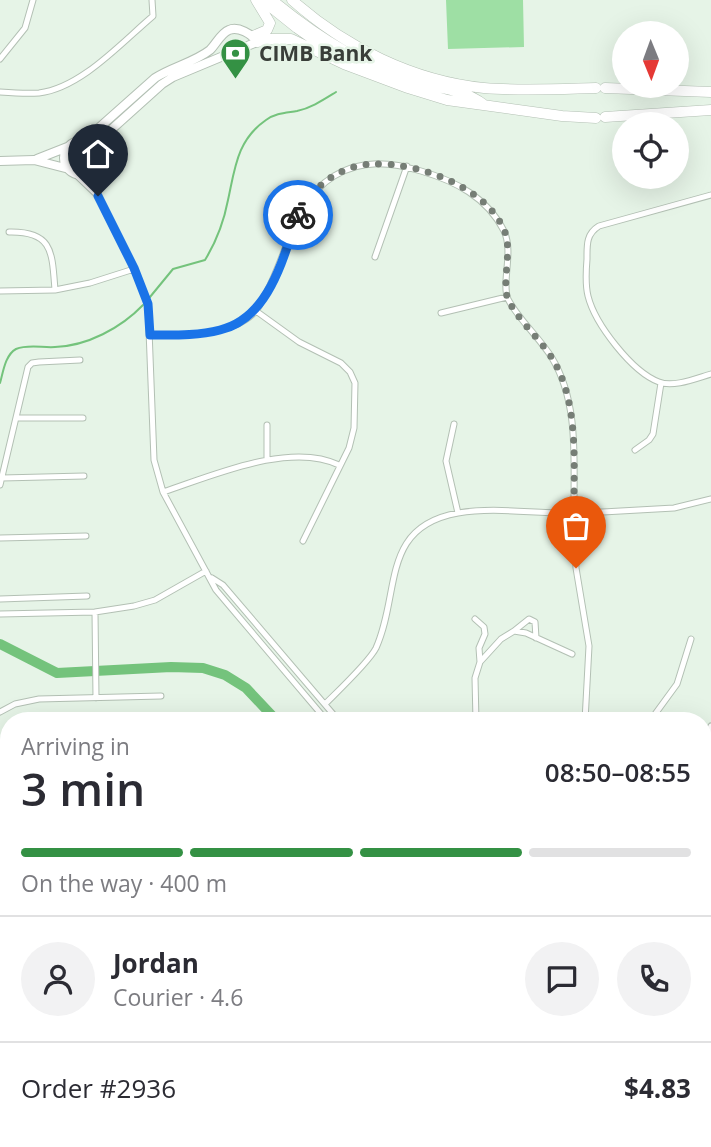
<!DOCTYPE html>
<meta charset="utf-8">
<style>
:root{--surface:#fff;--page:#f2f2f3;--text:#2b2b33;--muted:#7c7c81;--line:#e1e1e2;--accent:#349144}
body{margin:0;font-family:"Open Sans",sans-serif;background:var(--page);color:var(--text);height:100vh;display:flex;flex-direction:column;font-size:26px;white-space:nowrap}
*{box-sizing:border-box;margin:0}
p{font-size:23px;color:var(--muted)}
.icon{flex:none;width:38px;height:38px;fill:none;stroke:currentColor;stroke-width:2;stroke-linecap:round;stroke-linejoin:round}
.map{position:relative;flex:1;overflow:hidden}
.drawer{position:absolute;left:0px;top:712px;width:712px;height:436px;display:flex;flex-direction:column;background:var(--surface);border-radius:28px 28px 0 0;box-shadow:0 7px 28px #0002}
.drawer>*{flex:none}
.needle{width:46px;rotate:179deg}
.controls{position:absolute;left:612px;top:21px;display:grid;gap:14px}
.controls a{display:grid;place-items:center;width:77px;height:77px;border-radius:50%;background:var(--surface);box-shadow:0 7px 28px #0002;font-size:35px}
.pin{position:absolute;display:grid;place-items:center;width:60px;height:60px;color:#fff;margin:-72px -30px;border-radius:50% 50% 50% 0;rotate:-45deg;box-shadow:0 0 7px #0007}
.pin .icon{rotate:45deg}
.courier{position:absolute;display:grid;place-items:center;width:70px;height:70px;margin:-35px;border:5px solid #1a73e8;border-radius:50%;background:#fff;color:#222;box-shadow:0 2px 9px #0007}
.summary em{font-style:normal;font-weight:600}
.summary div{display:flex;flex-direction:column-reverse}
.summary{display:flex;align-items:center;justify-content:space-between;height:119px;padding:0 21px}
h1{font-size:46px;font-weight:600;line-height:52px}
.bar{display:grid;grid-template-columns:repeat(4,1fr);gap:10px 7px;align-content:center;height:84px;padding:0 21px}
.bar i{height:9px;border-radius:5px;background:var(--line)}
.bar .active{background:var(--accent)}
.bar p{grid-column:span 4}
.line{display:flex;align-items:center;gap:18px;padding:0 21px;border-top:2px solid var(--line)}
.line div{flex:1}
.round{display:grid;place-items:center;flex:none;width:74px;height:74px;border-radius:37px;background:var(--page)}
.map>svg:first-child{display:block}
.green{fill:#9edfa4}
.park{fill:url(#park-dots)}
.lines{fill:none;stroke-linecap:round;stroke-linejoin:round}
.stream{stroke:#74c37c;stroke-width:2}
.river{stroke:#74c37c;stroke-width:10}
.street-casing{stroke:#b3c0b4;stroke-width:7}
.secondary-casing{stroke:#b3c0b4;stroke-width:10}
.highway-casing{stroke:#b3c0b4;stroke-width:11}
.street{stroke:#fff;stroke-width:5}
.secondary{stroke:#fff;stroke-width:8}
.highway{stroke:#fff;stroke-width:10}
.rail{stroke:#686f68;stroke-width:2;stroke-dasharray:10 5;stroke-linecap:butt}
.done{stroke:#767e76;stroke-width:7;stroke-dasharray:0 12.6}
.route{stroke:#1a73e8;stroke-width:9}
.labels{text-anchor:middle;stroke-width:5;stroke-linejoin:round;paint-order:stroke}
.poi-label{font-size:21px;font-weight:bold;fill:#393e39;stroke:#e6f4e7;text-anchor:start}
</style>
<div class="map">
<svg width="711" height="1147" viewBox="0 0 711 1147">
<defs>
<pattern id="park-dots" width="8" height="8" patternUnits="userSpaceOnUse" patternTransform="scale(1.75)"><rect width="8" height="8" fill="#9edfa4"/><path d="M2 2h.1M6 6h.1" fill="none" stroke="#89c08e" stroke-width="1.8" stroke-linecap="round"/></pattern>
</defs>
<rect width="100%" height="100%" fill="#e6f4e7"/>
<path class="green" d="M446 0H523L524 47 448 49Z
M68 159a12 12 0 1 1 24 0a12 12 0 1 1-24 0Z"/>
<path class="park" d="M526 1139H592L588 1147H525Z"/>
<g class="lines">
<path class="stream" d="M150 297 173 269 205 260C216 242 224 221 228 200 235 168 237 140 266 120 276 113 285 113 297 111 311 108 323 100 336 92
M0 383C3 373 5 355 16 349 28 344 43 348 55 347 87 346 121 328 143 305"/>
<path class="river" d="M0 644 57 673 171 667 203 668 225 675 246 688 277 721"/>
<defs>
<path id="street" d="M0 59 25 28 33 0
M0 92C13 93 26 94 39 93 81 88 121 43 153 16L152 0
M96 166 98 196
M75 174 98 196 134 269 148 304 154 460 163 492 216 590 327 721
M711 195 599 226C586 234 587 245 587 259 586 271 585 284 588 296 595 324 632 372 659 382 673 388 697 378 711 374
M9 232C53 231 52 252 55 290
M375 257 407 166
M0 291 55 290 90 283 134 269
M256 311 299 342 341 363 350 372 355 383 354 428 349 448 303 541
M441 313 507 297
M150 335C182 335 232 337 256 311 260 306 263 298 266 293 288 253 293 201 334 176 362 159 391 162 421 171 455 181 487 197 504 231 514 252 501 283 508 299 518 319 540 338 552 358 578 401 574 456 574 503
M17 418H83
M454 424 446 461 458 513
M267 425V460
M635 450 649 440 653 434 661 383
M2 478 84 476
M0 485 28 367 32 363 39 362 80 360
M163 492C212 476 290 441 339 465
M565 513a10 10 0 1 1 20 0a10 10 0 1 1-20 0Z
M585 513 674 508 711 499
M574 522 576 568 589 646 585 721
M0 538 86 536
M212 578 223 585 339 721
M0 599 87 596
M0 614 95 612
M475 619 484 627 485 634 479 648 480 662
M514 631 529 619 535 622 536 638
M96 698 95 612 134 606 155 600 206 571
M325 704C337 692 369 662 376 648 401 592 380 527 458 513 493 507 530 513 565 513
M0 712 15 704 39 699 161 696
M476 721 475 678 480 662 501 639 514 631 526 633 572 654
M650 721 677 684 691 639
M704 742 711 726
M704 915 711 919
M0 1002 9 1010
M704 1064 711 1048
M0 1089 9 1081
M0 1108 9 1102
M29 1139 31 1147
M76 1139 77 1147
M121 1139V1147
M286 1147 287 1139
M471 1147V1139
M521 1147V1139
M595 1147 598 1139
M647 1147 650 1139
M665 1147 668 1139"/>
<path id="secondary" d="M64 158a17 17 0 1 1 34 0a17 17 0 1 1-34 0Z
M83 142 155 78C172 67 195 62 210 50 216 44 221 33 229 30 238 26 252 34 257 42L173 77 162 84 93 146
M37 159 70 146
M0 161 34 160 69 169
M0 962 9 968
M0 982 9 989
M94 1139 95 1147
M106 1139V1147"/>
<path id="highway" d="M262 0 297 28 327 49
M272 0C313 34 361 65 412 81 435 88 464 89 483 104
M292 0C345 47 413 81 484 88 520 91 559 89 596 88
M253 36 267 30 270 23 256 0
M257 42 271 39H291L344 64 408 88 447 100 562 116 596 118
M605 88 711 92
M605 117 711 110"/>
</defs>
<use href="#street" class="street-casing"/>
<use href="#secondary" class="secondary-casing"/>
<use href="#highway" class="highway-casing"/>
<use href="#street" class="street"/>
<use href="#secondary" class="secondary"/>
<use href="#highway" class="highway"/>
<path class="rail" d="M0 762 9 763
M704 966 711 970"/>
</g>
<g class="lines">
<path class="done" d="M298 215C312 186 341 165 373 164 418 162 491 188 506 235 511 254 502 286 508 299 516 318 540 339 552 358 578 400 574 456 574 503L569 506 565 513 569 520 574 522 576 568"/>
<path class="route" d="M98 196 134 268 148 304 150 335C173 335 197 336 220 330 270 318 283 257 298 215"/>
</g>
<defs>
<symbol id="bank-pin" viewBox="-11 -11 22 30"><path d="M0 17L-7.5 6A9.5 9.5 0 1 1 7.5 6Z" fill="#349144" stroke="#e6f4e7"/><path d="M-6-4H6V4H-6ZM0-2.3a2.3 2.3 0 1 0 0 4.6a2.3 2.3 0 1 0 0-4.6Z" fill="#fff"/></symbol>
</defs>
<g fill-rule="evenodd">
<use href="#bank-pin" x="218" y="36" width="35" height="47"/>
</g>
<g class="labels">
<g class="poi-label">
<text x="259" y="61">CIMB Bank</text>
</g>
</g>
</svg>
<div class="controls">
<a><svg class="needle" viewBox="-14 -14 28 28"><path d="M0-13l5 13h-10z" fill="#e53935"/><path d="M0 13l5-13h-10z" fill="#7c7c81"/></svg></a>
<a><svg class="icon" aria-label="locate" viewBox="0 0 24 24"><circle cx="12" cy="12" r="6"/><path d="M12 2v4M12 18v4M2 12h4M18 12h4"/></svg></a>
</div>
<div class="pin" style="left:576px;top:568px;background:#ea580c"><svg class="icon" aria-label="bag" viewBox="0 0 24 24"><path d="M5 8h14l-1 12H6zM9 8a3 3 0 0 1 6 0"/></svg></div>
<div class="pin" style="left:98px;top:196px;background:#1f2937"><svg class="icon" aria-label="home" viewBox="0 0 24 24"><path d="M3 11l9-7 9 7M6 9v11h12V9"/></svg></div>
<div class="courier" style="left:298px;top:215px"><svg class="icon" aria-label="bike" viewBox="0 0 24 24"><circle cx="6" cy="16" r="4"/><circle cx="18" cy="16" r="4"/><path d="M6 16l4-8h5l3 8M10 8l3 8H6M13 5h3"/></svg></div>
<section class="drawer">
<div class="summary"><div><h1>3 min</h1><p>Arriving in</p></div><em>08:50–08:55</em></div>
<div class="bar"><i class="active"></i><i class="active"></i><i class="active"></i><i></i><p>On the way · 400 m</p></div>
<div class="line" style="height:126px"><a class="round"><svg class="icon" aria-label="person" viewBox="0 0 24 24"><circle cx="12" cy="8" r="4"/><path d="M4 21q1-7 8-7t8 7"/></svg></a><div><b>Jordan</b><p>Courier · 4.6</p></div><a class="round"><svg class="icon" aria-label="chat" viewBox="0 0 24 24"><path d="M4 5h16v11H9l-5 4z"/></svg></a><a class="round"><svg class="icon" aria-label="phone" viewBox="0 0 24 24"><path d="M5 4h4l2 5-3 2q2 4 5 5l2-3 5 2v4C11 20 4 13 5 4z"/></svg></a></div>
<div class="line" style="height:91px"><div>Order #2936</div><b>$4.83</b></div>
</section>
</div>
